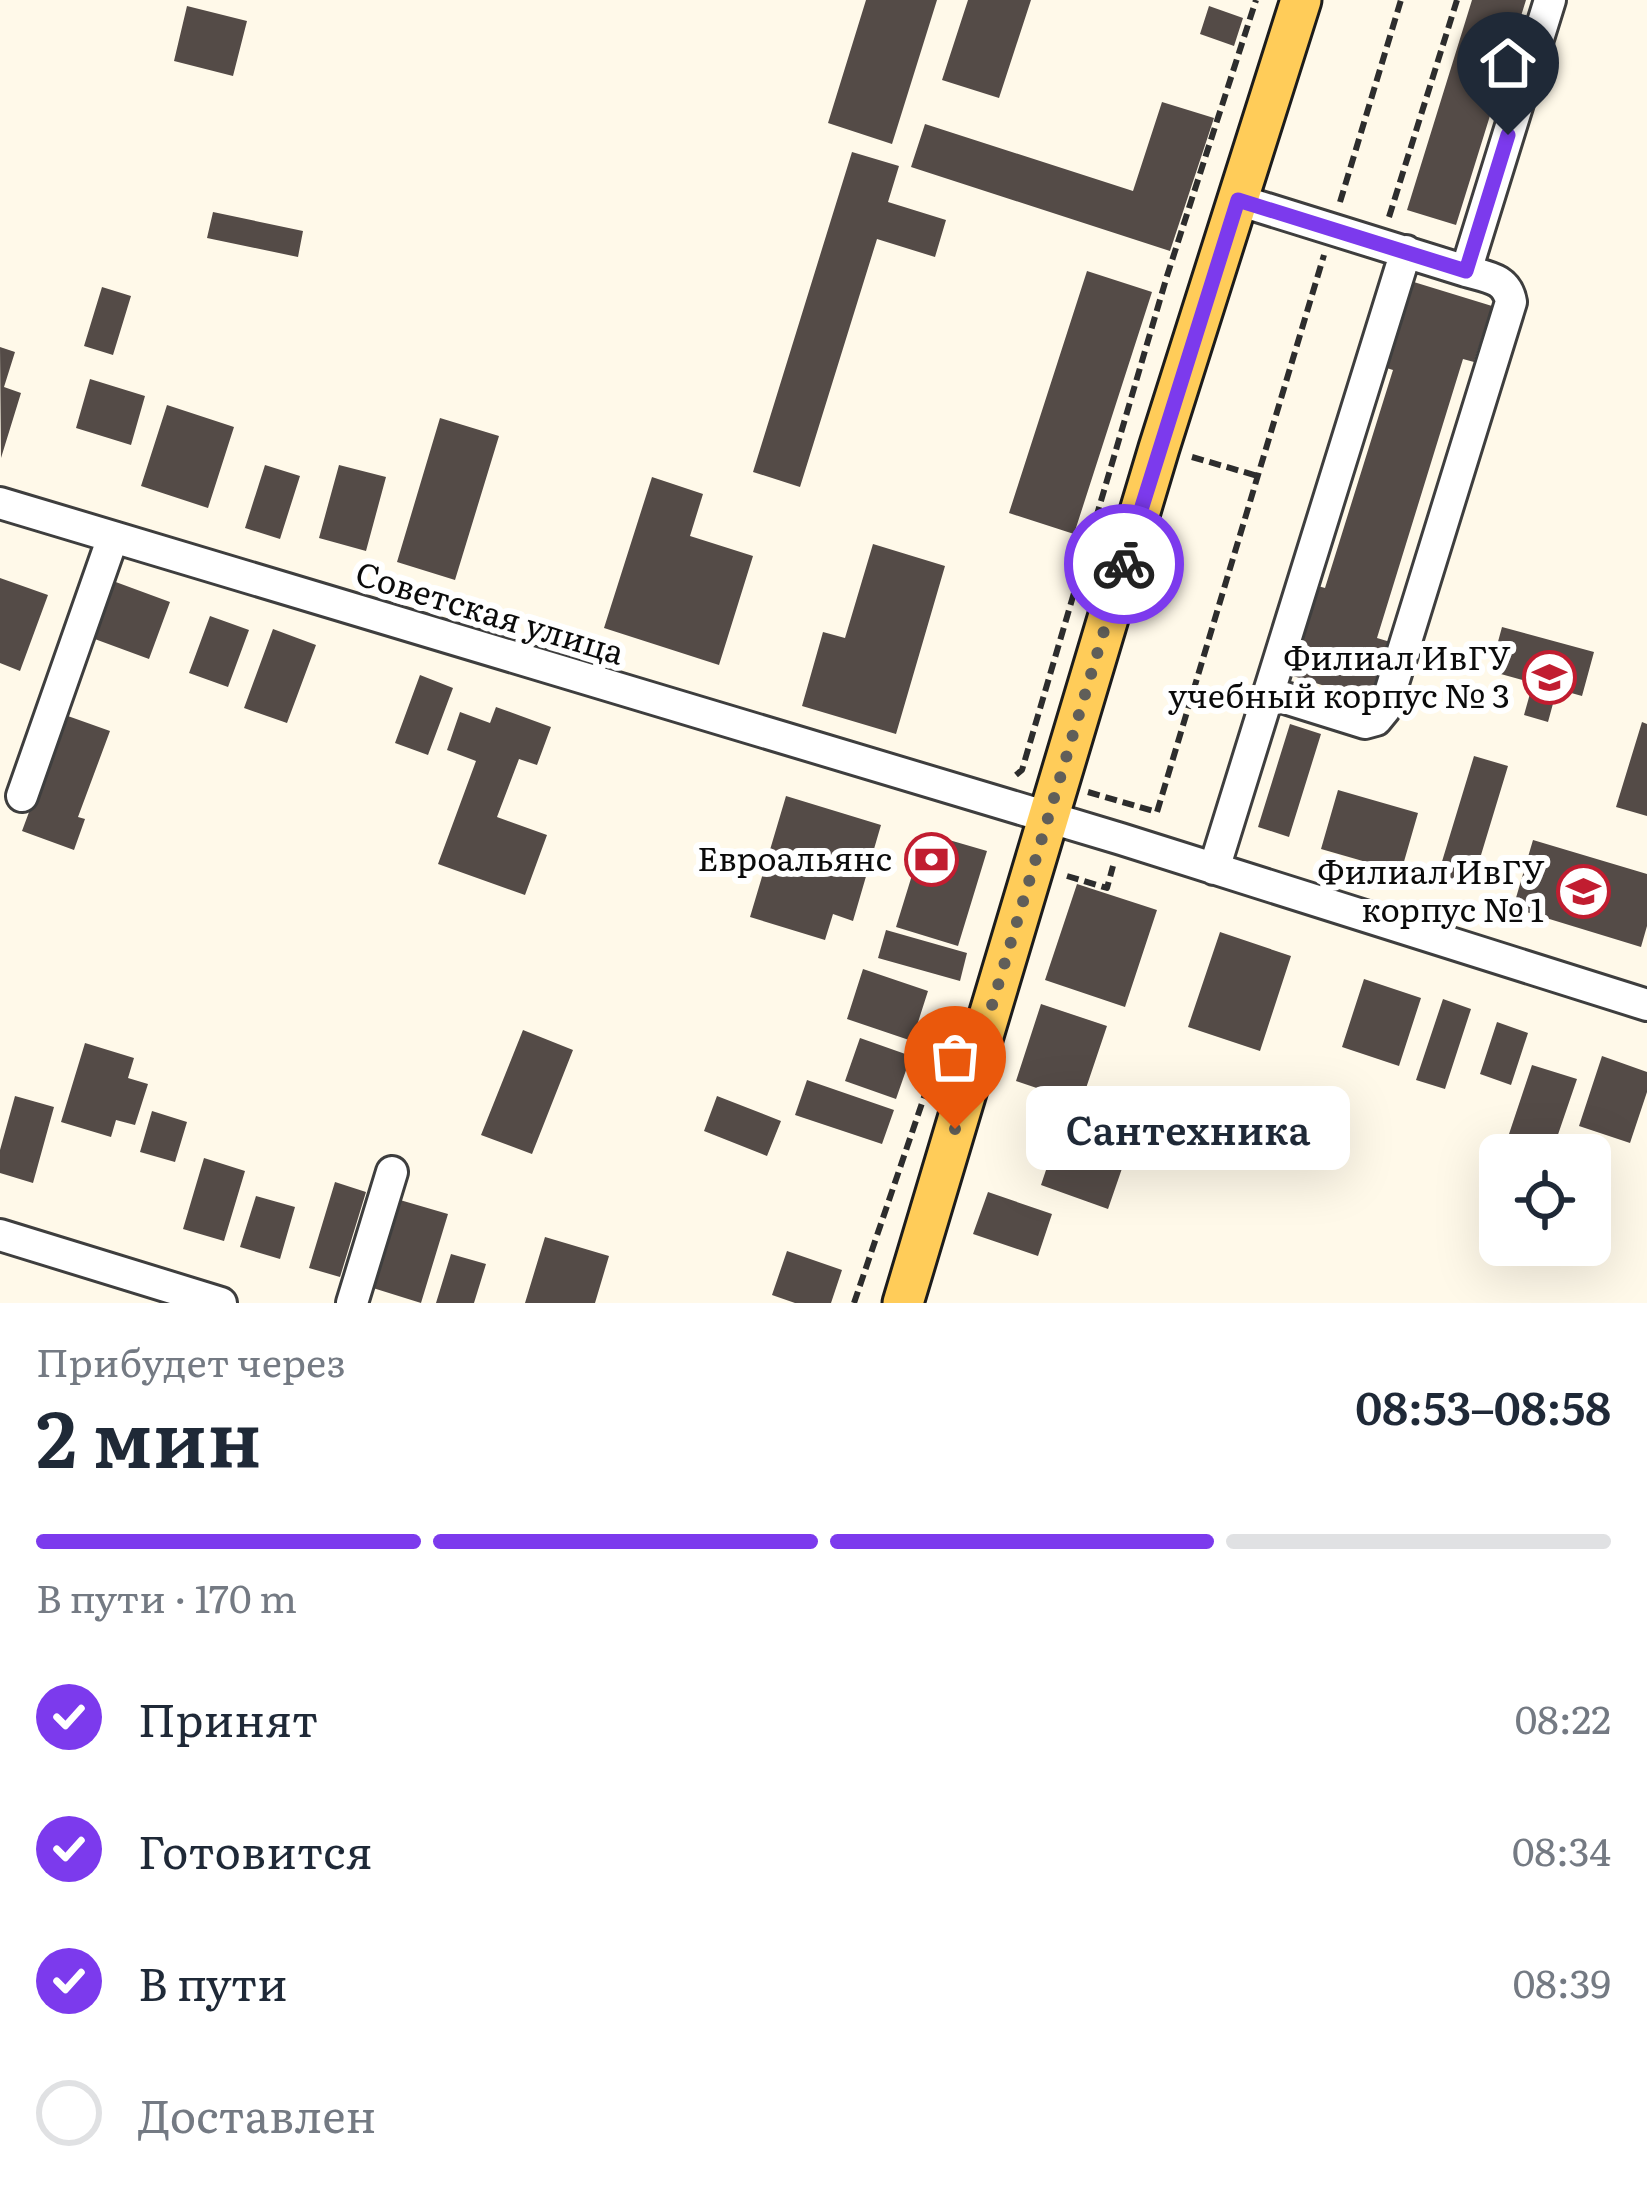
<!DOCTYPE html>
<html lang="ru">
<meta charset="utf-8">
<style>
:root{--surface:#fff;--page:#f6f6f7;--text:#1f2937;--muted:#747a83;--line:#e0e1e3;--accent:#7c3aed}
body{margin:0;font-family:Literata,serif;background:var(--page);color:var(--text);height:100vh;display:flex;flex-direction:column;font-size:45px;white-space:nowrap}
*{box-sizing:border-box;margin:0}
p{font-size:39px;color:var(--muted)}
.icon{flex:none;width:66px;height:66px;fill:none;stroke:currentColor;stroke-width:2;stroke-linecap:round;stroke-linejoin:round}
.map{position:relative;height:1303px;overflow:hidden}
.panel{display:flex;flex-direction:column;background:var(--surface);flex:1}
.panel>*{flex:none}
.fabs{position:absolute;left:1479px;top:1134px;display:grid;gap:24px}
.fabs a{display:grid;place-items:center;width:132px;height:132px;border-radius:18px;background:var(--surface);box-shadow:0 12px 48px #0002;font-size:60px}
.pin{position:absolute;display:grid;place-items:center;width:102px;height:102px;color:#fff;margin:-123px -51px;border-radius:50% 50% 50% 0;rotate:-45deg;box-shadow:0 0 12px #0007}
.pin .icon{rotate:45deg}
.courier{position:absolute;display:grid;place-items:center;width:120px;height:120px;margin:-60px;border:9px solid #7c3aed;border-radius:50%;background:#fff;color:#222;box-shadow:0 3px 15px #0007}
.bubble{position:absolute;height:84px;border-radius:18px;background:var(--surface);box-shadow:0 12px 48px #0002;font-size:39px;font-weight:600;line-height:84px;text-align:center}
.summary em{font-style:normal;font-weight:600}
.summary div{display:flex;flex-direction:column-reverse}
.summary{display:flex;align-items:center;justify-content:space-between;height:204px;padding:0 36px}
h1{font-size:78px;font-weight:600;line-height:90px}
.bar{display:grid;grid-template-columns:repeat(4,1fr);gap:18px 12px;align-content:center;height:144px;padding:0 36px}
.bar i{height:15px;border-radius:9px;background:var(--line)}
.bar .selected{background:var(--accent)}
.bar p{grid-column:span 4}
ol{padding:0 36px;list-style:none}
li{display:flex;align-items:center;gap:36px;height:132px}
li p{margin-inline-start:auto}
li .icon{padding:12px;border-radius:50%;background:var(--accent);color:#fff;stroke-width:4}
li:last-child{color:var(--muted)}
li i{width:66px;height:66px;border:6px solid var(--line);border-radius:50%}
.map>svg:first-child{display:block}
.building{fill:#544b47}
.lines{fill:none;stroke-linecap:round;stroke-linejoin:round}
.minor-casing{stroke:#3e3e3e;stroke-width:36}
.major-casing{stroke:#1c1c1c;stroke-width:45}
.path{stroke:#2d2d2d;stroke-width:6;stroke-dasharray:12 6;stroke-linecap:butt}
.minor{stroke:#fff;stroke-width:30}
.major{stroke:#ffcc59;stroke-width:39}
.done{stroke:#605e59;stroke-width:12;stroke-dasharray:0 21.6}
.route{stroke:#7c3aed;stroke-width:15}
.labels{text-anchor:middle;stroke-width:12;stroke-linejoin:round;paint-order:stroke}
.street-label{font-size:33px;fill:#0b0b0b;stroke:#fff}
.poi-label{font-size:33px;fill:#0b0b0b;stroke:#fff;text-anchor:end}
</style>
<div class="map">
<svg width="1647" height="1303" viewBox="0 0 1647 1303">
<rect width="100%" height="100%" fill="#fff9e9"/>
<path class="building" d="M866 0H937L892 144 828 123Z
M968 0H1031L999 98 942 80Z
M1472 0H1526L1456 225 1407 210Z
M187 6 247 21 233 76 174 61Z
M1209 6 1243 18 1234 46 1200 34Z
M1162 102 1214 118 1170 251 911 167 925 124 1133 191Z
M852 152 899 166 888 202 946 220 935 257 877 239 800 487 753 472Z
M213 212 303 231 298 257 207 238Z
M1087 271 1152 292 1074 534 1009 513Z
M1404 279 1492 306 1474 362 1463 359 1377 638 1397 644 1379 703 1290 675 1318 586 1325 588 1393 370 1377 365Z
M102 287 131 296 113 355 84 346Z
M0 347 15 352 4 387 21 393 1 458Z
M90 379 145 396 131 445 76 428Z
M167 405 234 427 208 508 141 486Z
M440 418 499 436 455 580 397 562Z
M265 465 300 476 280 539 245 528Z
M339 465 386 477 366 551 319 538Z
M652 477 703 494 690 536 753 556 719 665 604 628Z
M873 544 945 566 896 734 802 706 823 632 845 638Z
M0 578 48 595 20 671 0 663Z
M113 581 170 602 149 659 92 638Z
M210 616 249 630 228 687 189 673Z
M1502 627 1594 652 1582 696 1557 689 1548 722 1524 715 1533 683 1490 671Z
M273 629 316 645 287 723 244 708Z
M420 675 453 688 428 755 395 743Z
M496 707 551 727 537 765 519 759 497 817 547 835 525 895 438 864 476 761 447 750 460 712 490 723Z
M65 715 110 731 78 817 85 819 74 850 22 831Z
M1642 722 1647 724V816L1616 807Z
M1290 724 1321 734 1289 837 1258 827Z
M1474 756 1508 766 1471 888 1437 878Z
M1338 790 1418 813 1401 872 1321 849Z
M786 796 881 825 853 921 833 914 825 940 750 917Z
M925 833 987 851 958 946 896 927Z
M1533 840 1647 874V926L1641 947 1513 908Z
M1077 884 1157 910 1125 1007 1045 980Z
M886 930 967 953 960 981 878 958Z
M1220 932 1291 956 1260 1051 1188 1027Z
M863 969 928 991 912 1041 847 1019Z
M1364 979 1421 998 1399 1066 1342 1047Z
M1443 999 1471 1009 1445 1089 1416 1080Z
M1041 1004 1107 1026 1081 1103 1016 1081Z
M1497 1022 1528 1033 1511 1085 1480 1074Z
M523 1030 573 1050 532 1154 481 1135Z
M860 1038 911 1056 896 1099 845 1081Z
M85 1043 134 1058 128 1078 148 1084 135 1125 116 1120 111 1137 61 1122Z
M1602 1056 1647 1072V1092L1630 1143 1579 1126Z
M1532 1065 1577 1079 1551 1155 1506 1143Z
M807 1080 894 1110 882 1144 795 1115Z
M15 1096 54 1107 33 1183 0 1173V1150Z
M717 1096 781 1121 767 1156 704 1131Z
M152 1111 187 1122 175 1162 140 1152Z
M1059 1131 1127 1154 1108 1209 1041 1185Z
M204 1158 245 1171 224 1241 183 1229Z
M335 1182 366 1192 340 1277 309 1268Z
M988 1192 1052 1214 1038 1256 973 1234Z
M256 1196 295 1207 280 1259 240 1247Z
M400 1200 448 1214 421 1303 373 1288Z
M545 1237 609 1256 595 1303H525Z
M787 1251 842 1270 831 1303H795L772 1295Z
M451 1254 486 1264 474 1303H436Z"/>
<g class="lines">
<defs>
<path id="minor" d="M1238 200 1466 271 1550 0
M0 503 1121 839 1647 1005
M1269 693 1365 723 1376 720 1385 709 1511 302C1507 278 1487 277 1466 271
M22 796 113 537
M1214 869 1406 251
M0 1235 221 1303
M352 1303 392 1172"/>
<path id="major" d="M903 1303 1159 448 1301 0"/>
</defs>
<use href="#minor" class="minor-casing"/>
<use href="#major" class="major-casing"/>
<path class="path" d="M1340 202 1401 0
M1389 217 1457 0
M1192 457 1258 476
M1016 775 1022 770 1167 276 1256 0
M1088 792 1157 812 1324 255
M1067 876 1107 888 1113 866
M854 1303 936 1062"/>
<use href="#minor" class="minor"/>
<use href="#major" class="major"/>
</g>
<g class="lines">
<path class="done" d="M955 1129 1124 564"/>
<path class="route" d="M1124 564 1238 200 1466 271 1508 135"/>
</g>
<defs>
<symbol id="university-ring" viewBox="-11 -11 22 22"><circle r="9.5" fill="#fff" stroke="#c11d30" stroke-width="1.5"/><path d="M0-5L7-2L0 1L-7-2ZM-4 1L0 2.5L4 1V4Q0 6-4 4Z" fill="#c11d30"/></symbol>
<symbol id="bank-ring" viewBox="-11 -11 22 22"><circle r="9.5" fill="#fff" stroke="#c11d30" stroke-width="1.5"/><path d="M-6-4H6V4H-6ZM0-2.3a2.3 2.3 0 1 0 0 4.6a2.3 2.3 0 1 0 0-4.6Z" fill="#c11d30"/></symbol>
</defs>
<g fill-rule="evenodd">
<use href="#university-ring" x="1520" y="648" width="59" height="59"/>
<use href="#bank-ring" x="902" y="830" width="59" height="59"/>
<use href="#university-ring" x="1554" y="862" width="59" height="59"/>
</g>
<g class="labels">
<g class="street-label">
<text transform="translate(490 613) rotate(17)" y="12">Советская улица</text>
</g>
<g class="poi-label">
<text x="1510" y="670">Филиал ИвГУ<tspan x="1510" dy="38">учебный корпус № 3</tspan></text>
<text x="892" y="871">Евроальянс</text>
<text x="1544" y="884">Филиал ИвГУ<tspan x="1544" dy="38">корпус № 1</tspan></text>
</g>
</g>
</svg>
<div class="fabs">
<a><svg class="icon" aria-label="locate" viewBox="0 0 24 24"><circle cx="12" cy="12" r="6"/><path d="M12 2v4M12 18v4M2 12h4M18 12h4"/></svg></a>
</div>
<div class="pin" style="left:955px;top:1129px;background:#ea580c"><svg class="icon" aria-label="bag" viewBox="0 0 24 24"><path d="M5 8h14l-1 12H6zM9 8a3 3 0 0 1 6 0"/></svg></div>
<div class="pin" style="left:1508px;top:135px;background:#1f2937"><svg class="icon" aria-label="home" viewBox="0 0 24 24"><path d="M3 11l9-7 9 7M6 9v11h12V9"/></svg></div>
<div class="courier" style="left:1124px;top:564px"><svg class="icon" aria-label="bike" viewBox="0 0 24 24"><circle cx="6" cy="16" r="4"/><circle cx="18" cy="16" r="4"/><path d="M6 16l4-8h5l3 8M10 8l3 8H6M13 5h3"/></svg></div>
<div class="bubble" style="left:1026px;top:1086px;width:324px">Сантехника</div>
</div>
<section class="panel">
<div class="summary"><div><h1>2 мин</h1><p>Прибудет через</p></div><em>08:53–08:58</em></div>
<div class="bar"><i class="selected"></i><i class="selected"></i><i class="selected"></i><i></i><p>В пути · 170 m</p></div>
<ol>
<li><svg class="icon" aria-label="check" viewBox="0 0 24 24"><path d="M5 12l5 5 9-10"/></svg>Принят<p>08:22</p></li>
<li><svg class="icon" aria-label="check" viewBox="0 0 24 24"><path d="M5 12l5 5 9-10"/></svg>Готовится<p>08:34</p></li>
<li><svg class="icon" aria-label="check" viewBox="0 0 24 24"><path d="M5 12l5 5 9-10"/></svg>В пути<p>08:39</p></li>
<li><i></i>Доставлен</li>
</ol>
</section>
